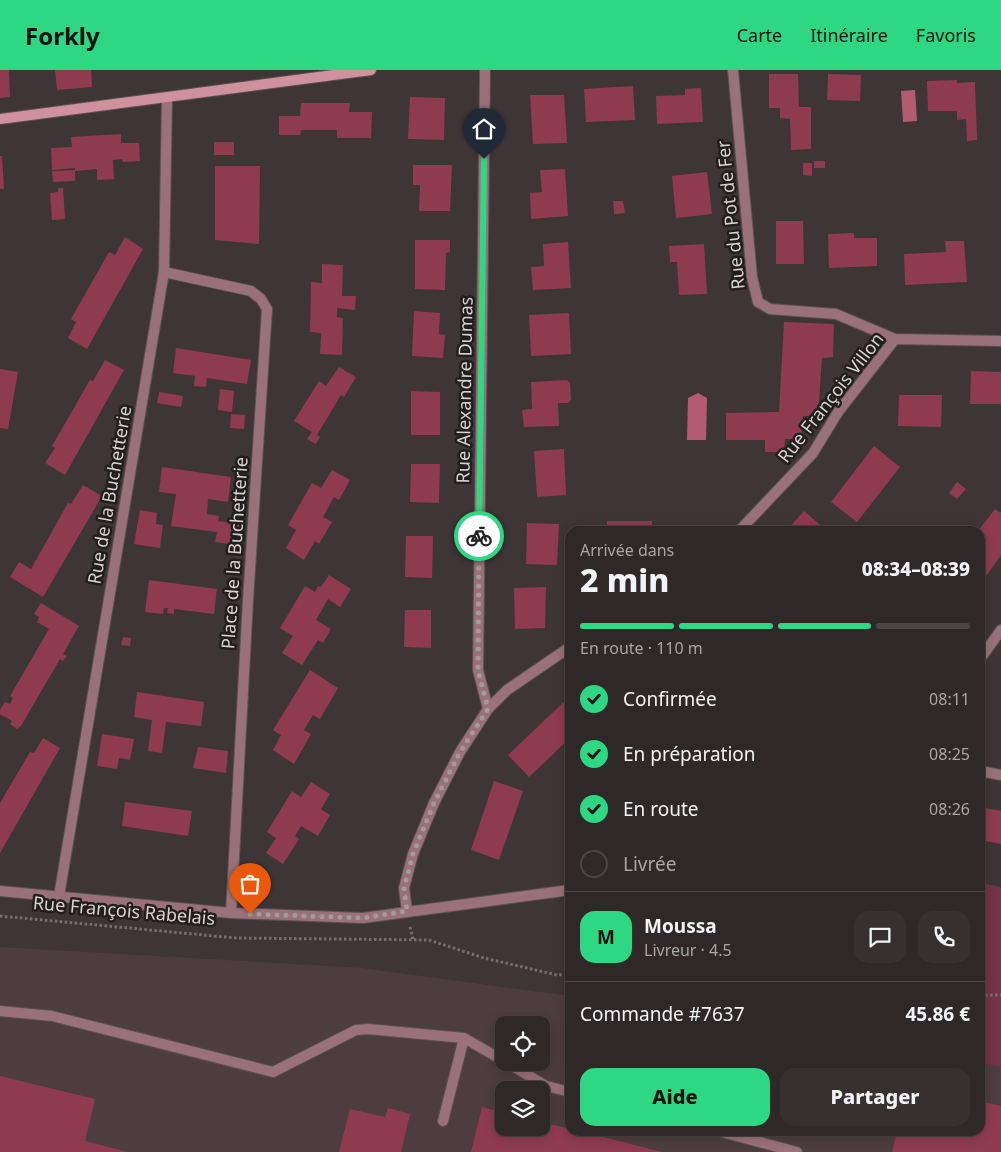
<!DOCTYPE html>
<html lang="fr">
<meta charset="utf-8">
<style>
:root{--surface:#2e2828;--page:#363030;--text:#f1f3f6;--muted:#a7a6a8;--line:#494445;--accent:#2ed883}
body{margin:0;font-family:"Noto Sans",sans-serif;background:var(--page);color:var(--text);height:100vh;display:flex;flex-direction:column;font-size:19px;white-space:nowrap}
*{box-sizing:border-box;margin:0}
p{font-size:16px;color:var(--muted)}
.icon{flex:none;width:28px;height:28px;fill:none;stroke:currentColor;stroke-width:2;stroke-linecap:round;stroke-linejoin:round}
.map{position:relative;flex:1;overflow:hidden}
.panel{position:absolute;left:565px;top:456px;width:420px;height:610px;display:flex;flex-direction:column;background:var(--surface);border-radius:15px;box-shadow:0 2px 12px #0003,0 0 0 1px var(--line)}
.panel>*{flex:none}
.buttons{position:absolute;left:495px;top:946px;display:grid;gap:10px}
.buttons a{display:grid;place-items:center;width:55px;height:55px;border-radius:10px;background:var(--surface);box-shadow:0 2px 12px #0003,0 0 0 1px var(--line);font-size:25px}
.pin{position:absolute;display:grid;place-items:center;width:42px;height:42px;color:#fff;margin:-51px -21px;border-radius:50% 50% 50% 0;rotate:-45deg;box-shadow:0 0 5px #0007}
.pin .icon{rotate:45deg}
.courier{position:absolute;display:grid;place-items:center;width:50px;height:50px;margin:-25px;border:4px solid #2ed883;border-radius:50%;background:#fff;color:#222;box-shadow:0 1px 6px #0007}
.overview em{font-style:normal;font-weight:800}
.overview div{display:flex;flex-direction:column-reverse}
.overview{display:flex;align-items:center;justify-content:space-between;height:85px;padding:0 15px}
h1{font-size:32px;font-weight:800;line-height:38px}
.bar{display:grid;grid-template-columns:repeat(4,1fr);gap:8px 5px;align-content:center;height:60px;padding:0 15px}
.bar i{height:6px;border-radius:4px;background:var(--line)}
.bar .selected{background:var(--accent)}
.bar p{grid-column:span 4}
.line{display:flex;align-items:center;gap:12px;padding:0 15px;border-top:1px solid var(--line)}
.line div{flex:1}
.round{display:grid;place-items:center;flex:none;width:52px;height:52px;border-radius:15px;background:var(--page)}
ol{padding:0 15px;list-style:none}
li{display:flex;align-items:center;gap:15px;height:55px}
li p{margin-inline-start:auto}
li .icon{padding:5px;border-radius:50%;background:var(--accent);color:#111;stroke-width:4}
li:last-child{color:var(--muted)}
li i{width:28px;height:28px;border:2px solid var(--line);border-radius:50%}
.action{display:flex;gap:10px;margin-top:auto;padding:10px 15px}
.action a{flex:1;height:58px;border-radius:15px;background:var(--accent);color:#111;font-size:20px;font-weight:800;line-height:58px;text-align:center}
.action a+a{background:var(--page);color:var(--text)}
header{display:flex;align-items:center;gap:30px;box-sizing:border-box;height:70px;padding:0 25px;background:var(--accent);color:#111}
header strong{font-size:24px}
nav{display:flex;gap:28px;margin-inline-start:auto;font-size:18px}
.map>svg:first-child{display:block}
.built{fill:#4d3d40;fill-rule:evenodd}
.green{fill:#743445}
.water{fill:#b35b72}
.building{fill:#8e3b52}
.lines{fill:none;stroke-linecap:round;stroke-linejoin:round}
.lane-casing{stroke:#5a5152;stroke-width:12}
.street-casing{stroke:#5a5152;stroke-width:12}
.secondary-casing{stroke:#5a5152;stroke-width:12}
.path{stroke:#766e6f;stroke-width:3;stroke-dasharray:2.5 2.5;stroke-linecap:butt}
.lane{stroke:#9a717a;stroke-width:10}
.street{stroke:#9a717a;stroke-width:10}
.secondary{stroke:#d0919e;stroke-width:10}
.done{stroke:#a29b9c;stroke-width:5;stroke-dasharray:0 9}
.route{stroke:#2ed883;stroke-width:6}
.labels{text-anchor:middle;stroke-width:5;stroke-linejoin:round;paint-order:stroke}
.street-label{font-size:18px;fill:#d8d2d3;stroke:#221e1e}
</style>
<header>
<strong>Forkly</strong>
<nav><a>Carte</a><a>Itinéraire</a><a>Favoris</a></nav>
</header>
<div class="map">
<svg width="1001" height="1082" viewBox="0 0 1001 1082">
<rect width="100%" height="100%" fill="#3e3536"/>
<path class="built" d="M0 877 362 898 570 926V1061H980V993L1001 997V1082H0ZM504 955H541V992H504ZM504 1020H541V1058H504Z"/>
<path class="green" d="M980 813 1001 817V997L980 993Z"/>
<path class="water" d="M915 20 917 51 903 52 901 21Z
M698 323 707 328 706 370H687L688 328Z"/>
<path class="building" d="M0 0H9L10 27 0 28Z
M55 0H91L92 17 57 20Z
M769 4H798L799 37H811V79L791 80 790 49 780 48V38H769Z
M828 4 861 5 860 31 827 30Z
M957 10V13L975 12 977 70 967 71 966 49 957 50V41H928L927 11Z
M633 16 635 50 586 52 584 19Z
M701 18 703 52 657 54 656 26 685 25V19Z
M530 25H564L567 73 533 74Z
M410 27 445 28 444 70 408 69Z
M301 33H350L349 42H372L371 68H337V60H301L300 65H279V46H300Z
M121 64V73H139L140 91 123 92 122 89 113 90 114 109 97 110V99L75 101V111L53 112 52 101 75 100V98L52 100 51 78 72 77 71 67Z
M214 72H234V85H214Z
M0 86H2L4 119H0Z
M814 91H825V98H814Z
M803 93H812V106L803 105Z
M413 95H452L450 141H419L420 115H413Z
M215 96H260L259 174 215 170Z
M565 99 568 146 531 149 530 123 542 122 540 100Z
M707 102 712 144 676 148 672 106Z
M58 118H63L65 149 52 150 50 123 58 122Z
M613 131H623L625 143 614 144Z
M776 151H803L804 194H776Z
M854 163V168H877V196L829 198 828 164Z
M125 167 143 179 87 279 68 268 76 252 71 249 109 182 115 185Z
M415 170H450V182L446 183 445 220 415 219Z
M945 171H964L967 212 905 215 904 184 946 182Z
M568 172 571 218 533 220 531 197 544 196 543 174Z
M704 174 707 224 679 225 677 192H670L669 176Z
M322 194 343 195 342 226H356L355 240 337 238V247L343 248 342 285 320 284 321 263 310 262 311 212 322 213Z
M414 241 440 243 439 264 445 265 443 288 412 286Z
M569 243 571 284 531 286 529 245Z
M784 252 834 254 833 287 822 288 818 346H803L801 369H785L784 382H765V370H726V343L779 342Z
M176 278 251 290 247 314 207 308 206 317 194 316 195 306 173 303Z
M105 290 124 300 65 405 45 393 55 378 52 376 90 310 93 311Z
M339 297 356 307 344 327 341 325 317 365 320 367 316 374 307 369 312 362 294 351 319 311 326 316Z
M0 299 18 302 8 359 0 358Z
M971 301 1001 302V334H970Z
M567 310 570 313 571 330 568 333H558L559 356 524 357 522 340 532 339 531 312Z
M220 319 234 321 232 342 218 340Z
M411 321 440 322V365H411Z
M159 322 183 326 181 337 157 333Z
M899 325H942L941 357 898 356Z
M231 344 245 345 244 359 230 358Z
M874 376 900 397 857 452 831 432Z
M564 379 566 425 537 427 534 381Z
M411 394H440L439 433 410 432Z
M162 397 231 407 228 432 208 429 207 444 219 446 218 451 241 454 240 476 215 472 217 462 171 456 176 424 159 422Z
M332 400 350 410 339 430 334 427 323 447 332 452 319 474 315 471 304 490 286 478 296 460 288 455 312 413 321 418Z
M957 412 966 419 957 429 949 423Z
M83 415 102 426 43 527 10 507 19 492 31 499 68 433 71 434Z
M995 439 1001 443V485L987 505 980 500V461H978Z
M140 440 157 443 156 454 163 455 160 478 134 474Z
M804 441 827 461H786Z
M607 451H652V461H607Z
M527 453 559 454 557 495 526 494Z
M406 466H433L432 508 405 507Z
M329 505 351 519 340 537 328 529 316 550 331 559 323 573 318 570 302 595 282 583 293 566 280 558 305 516 315 522 318 516 321 517Z
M149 510 217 519 214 544 174 539V544L167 543 168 538H164L163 544 145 542Z
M546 517 545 558 515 559 514 518Z
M41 533 79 556 63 584 67 586 63 591 60 589 21 656 17 659 10 654 12 651 0 644V640L5 632 10 634 13 628 10 626 49 559 37 552 39 547 34 544Z
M405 540H431V578L404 577Z
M123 567 131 568 130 576 121 575Z
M310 600 338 618 320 649 313 645 304 660 311 664 294 694 273 680 281 665 273 660Z
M137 622 204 632 201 656 166 652 162 683 148 681 152 650 134 647Z
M570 626V668L529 707 508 685Z
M102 664 134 669 130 690 119 688 117 699 97 696Z
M43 668 60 678 0 783V733L30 682 34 683Z
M198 677 228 681 226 703 193 698Z
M494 711 523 721 499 790 471 780Z
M311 712 330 724 321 739 330 745 318 766 301 756 295 766 299 769 283 794 266 783 276 768 267 762 292 721 301 727Z
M125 732 192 741 188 766 122 756Z
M980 737 1001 741V774L980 770Z
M0 1006 95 1029 85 1071 128 1082H0Z
M980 1031 1001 1036V1082H892L897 1061H980Z
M482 1037 504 1043V1058H541V1052L570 1059V1061H580L662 1082H471Z
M388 1038 410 1044 401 1082H339L350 1039 385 1047Z"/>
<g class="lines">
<defs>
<path id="lane" d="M0 941 52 946 273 1002 356 960 368 959 464 968 504 991
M506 992 546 1016 570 1022
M443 1051 464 968
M718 1061 797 1082"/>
<path id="street" d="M485 0 478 600 488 639
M733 0 752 207 758 232 770 239 836 244 895 269
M164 202 251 221 261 229 267 239 248 530 231 843
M739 461 813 383 838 342 895 269 1001 271
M980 589 1001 560
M980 701 1001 705
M0 821 231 843 363 848 570 820
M59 826 164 202 167 28
M407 841 404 818 413 784 434 733 460 682 488 639 507 620 570 577"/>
<path id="secondary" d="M0 49 371 0"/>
</defs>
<use href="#lane" class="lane-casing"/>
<use href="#street" class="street-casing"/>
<use href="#secondary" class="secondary-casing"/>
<path class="path" d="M569 836 570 843
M0 846 236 868 429 870 484 888 557 905 570 904
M410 857 413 869
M980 925H1001"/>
<use href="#lane" class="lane"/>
<use href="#street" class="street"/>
<use href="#secondary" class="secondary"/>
</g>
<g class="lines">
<path class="done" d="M250 844 363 848 407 841 404 818 413 784 434 733 460 682 488 639 478 600 479 466"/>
<path class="route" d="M479 466 484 89"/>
</g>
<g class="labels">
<g class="street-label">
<text transform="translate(731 145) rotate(-96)" y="6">Rue du Pot de Fer</text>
<text transform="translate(465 320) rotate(-89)" y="6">Rue Alexandre Dumas</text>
<text transform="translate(831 328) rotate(-52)" y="6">Rue François Villon</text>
<text transform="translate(110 425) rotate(-80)" y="6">Rue de la Buchetterie</text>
<text transform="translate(235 483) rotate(-86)" y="6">Place de la Buchetterie</text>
<text transform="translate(124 841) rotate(5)" y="6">Rue François Rabelais</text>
</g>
</g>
</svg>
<div class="buttons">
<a><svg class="icon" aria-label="locate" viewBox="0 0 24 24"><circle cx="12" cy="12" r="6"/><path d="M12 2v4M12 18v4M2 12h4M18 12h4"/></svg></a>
<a><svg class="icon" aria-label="layers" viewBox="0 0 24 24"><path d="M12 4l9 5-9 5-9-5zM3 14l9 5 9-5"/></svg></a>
</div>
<div class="pin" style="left:250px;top:844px;background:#ea580c"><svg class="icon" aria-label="bag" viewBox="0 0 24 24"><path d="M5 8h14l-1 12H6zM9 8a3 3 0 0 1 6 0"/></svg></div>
<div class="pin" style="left:484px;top:89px;background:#1f2937"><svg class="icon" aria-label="home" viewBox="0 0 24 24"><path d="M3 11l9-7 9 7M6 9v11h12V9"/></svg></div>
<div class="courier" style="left:479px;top:466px"><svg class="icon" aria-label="bike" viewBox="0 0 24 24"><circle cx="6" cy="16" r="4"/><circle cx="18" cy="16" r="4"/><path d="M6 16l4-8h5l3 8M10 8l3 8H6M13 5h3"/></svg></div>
<section class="panel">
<div class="overview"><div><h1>2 min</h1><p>Arrivée dans</p></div><em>08:34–08:39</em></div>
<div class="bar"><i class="selected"></i><i class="selected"></i><i class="selected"></i><i></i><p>En route · 110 m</p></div>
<ol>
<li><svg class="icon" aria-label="check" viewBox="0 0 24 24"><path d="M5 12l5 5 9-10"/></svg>Confirmée<p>08:11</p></li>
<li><svg class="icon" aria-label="check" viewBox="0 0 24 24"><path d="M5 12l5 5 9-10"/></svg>En préparation<p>08:25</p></li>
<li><svg class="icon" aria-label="check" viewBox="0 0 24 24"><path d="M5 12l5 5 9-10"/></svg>En route<p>08:26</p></li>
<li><i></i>Livrée</li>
</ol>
<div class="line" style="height:90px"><b class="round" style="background:var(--accent);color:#111">M</b><div><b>Moussa</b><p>Livreur · 4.5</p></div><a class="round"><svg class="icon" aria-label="chat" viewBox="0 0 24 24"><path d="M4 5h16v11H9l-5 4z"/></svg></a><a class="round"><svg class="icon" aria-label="phone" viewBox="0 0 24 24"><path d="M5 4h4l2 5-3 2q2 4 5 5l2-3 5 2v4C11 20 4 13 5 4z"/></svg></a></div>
<div class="line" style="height:65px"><div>Commande #7637</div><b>45.86 €</b></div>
<div class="action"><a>Aide</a><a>Partager</a></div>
</section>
</div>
